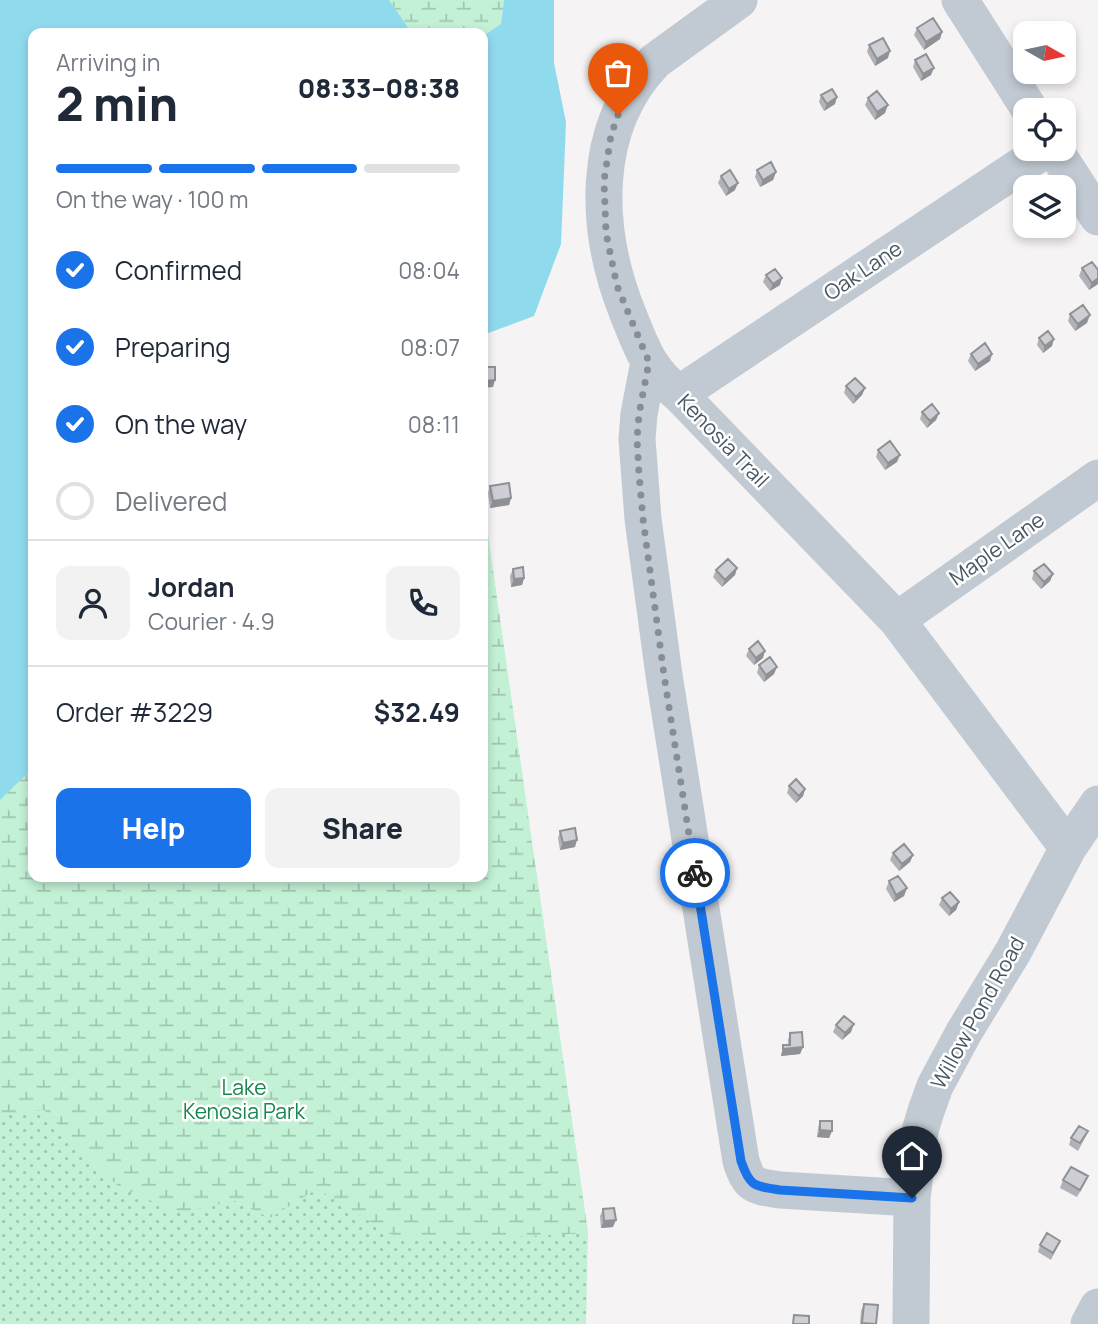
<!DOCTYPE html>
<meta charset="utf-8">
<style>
:root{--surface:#fff;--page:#f2f2f3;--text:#1f2937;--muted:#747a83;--line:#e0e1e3;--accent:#1a73e8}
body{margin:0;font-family:Manrope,sans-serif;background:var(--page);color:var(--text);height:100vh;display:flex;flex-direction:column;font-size:26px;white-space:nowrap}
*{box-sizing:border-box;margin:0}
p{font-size:23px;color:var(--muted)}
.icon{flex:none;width:38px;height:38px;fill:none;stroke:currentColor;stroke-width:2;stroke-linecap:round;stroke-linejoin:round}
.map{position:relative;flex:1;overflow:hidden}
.drawer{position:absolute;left:28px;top:28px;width:460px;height:854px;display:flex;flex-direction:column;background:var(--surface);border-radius:14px;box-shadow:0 4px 10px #0003}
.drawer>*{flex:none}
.needle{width:46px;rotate:99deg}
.tools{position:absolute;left:1013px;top:21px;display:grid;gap:14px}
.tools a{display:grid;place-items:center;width:63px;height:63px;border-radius:14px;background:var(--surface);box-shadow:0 4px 10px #0003;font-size:35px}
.pin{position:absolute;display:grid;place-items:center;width:60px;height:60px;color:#fff;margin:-72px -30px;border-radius:50% 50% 50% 0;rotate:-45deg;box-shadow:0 0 7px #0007}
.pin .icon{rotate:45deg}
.courier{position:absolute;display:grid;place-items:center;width:70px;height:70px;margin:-35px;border:5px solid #1a73e8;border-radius:50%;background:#fff;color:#222;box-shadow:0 2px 9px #0007}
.head em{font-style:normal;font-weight:800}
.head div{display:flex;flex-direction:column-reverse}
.head{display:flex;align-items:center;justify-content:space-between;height:119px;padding:0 28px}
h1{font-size:46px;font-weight:800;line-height:52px}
.bar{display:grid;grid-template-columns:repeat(4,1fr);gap:10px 7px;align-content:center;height:84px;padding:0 28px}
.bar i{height:9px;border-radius:5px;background:var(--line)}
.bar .active{background:var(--accent)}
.bar p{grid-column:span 4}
.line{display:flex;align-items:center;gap:18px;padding:0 28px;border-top:2px solid var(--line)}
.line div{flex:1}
.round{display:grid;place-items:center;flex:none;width:74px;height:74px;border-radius:14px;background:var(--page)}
ol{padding:0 28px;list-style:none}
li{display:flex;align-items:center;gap:21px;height:77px}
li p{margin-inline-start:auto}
li .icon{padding:7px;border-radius:50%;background:var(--accent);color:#fff;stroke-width:4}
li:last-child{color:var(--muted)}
li i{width:38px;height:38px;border:4px solid var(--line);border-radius:50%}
.cta{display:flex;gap:14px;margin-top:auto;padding:14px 28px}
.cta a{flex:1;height:80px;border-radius:14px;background:var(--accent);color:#fff;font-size:28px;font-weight:800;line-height:80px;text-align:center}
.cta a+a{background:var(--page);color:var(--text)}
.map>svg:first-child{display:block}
.grass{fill:url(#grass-dots)}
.wetland{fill:url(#wetland-marsh)}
.water{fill:#90daee}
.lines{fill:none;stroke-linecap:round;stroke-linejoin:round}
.minor{stroke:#c1cad2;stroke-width:37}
.wall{fill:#b0b2b7}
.shaded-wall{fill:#909195}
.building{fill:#cdcfd5;stroke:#909195;stroke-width:2}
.done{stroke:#868d94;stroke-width:7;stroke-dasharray:0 12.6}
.route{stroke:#1a73e8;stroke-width:9}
.labels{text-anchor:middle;stroke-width:5;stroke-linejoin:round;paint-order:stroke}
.street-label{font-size:21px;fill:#4a5661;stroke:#fff}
.park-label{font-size:21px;fill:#17864f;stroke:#fff}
</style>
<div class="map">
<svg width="1098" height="1324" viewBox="0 0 1098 1324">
<defs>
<pattern id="grass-dots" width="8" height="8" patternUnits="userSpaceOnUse" patternTransform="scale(1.75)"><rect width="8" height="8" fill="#c3f1d5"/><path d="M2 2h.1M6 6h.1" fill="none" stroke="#a0c6b0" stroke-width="1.8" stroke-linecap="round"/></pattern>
<pattern id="wetland-marsh" width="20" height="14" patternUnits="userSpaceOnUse" patternTransform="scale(1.75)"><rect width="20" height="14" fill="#c3f1d5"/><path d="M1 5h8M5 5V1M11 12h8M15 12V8" fill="none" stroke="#a0c6b0"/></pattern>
</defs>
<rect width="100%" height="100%" fill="#f5f3f3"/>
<path class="grass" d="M483 501 588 1233 586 1324H0V800L33 768V877H483Z"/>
<path class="wetland" d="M389 0H504L501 24 483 36V33H412Z
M483 501 588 1233 496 1238H397L317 1189 270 1218 235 1201 179 1213 119 1187 44 1110 0 1115V800L33 768V877H483Z"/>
<path class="water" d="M0 0H389L412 33H33V768L0 800Z
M504 0H554V63L566 122 561 244 534 316 483 335V36L501 24Z"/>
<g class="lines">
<path class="minor" d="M739 0 655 61C589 129 595 232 628 314 642 349 648 369 679 394L897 620 1068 848
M960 0 1030 110
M1054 149 1098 217
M649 362 639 414 637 439 643 519 664 675 741 1161C749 1187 755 1186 780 1190L912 1198
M679 394 1046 149
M897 620 1098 478
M911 1324 912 1198 920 1131 926 1111 935 1086 964 1032 1013 952 1068 848 1098 804
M1089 1324 1098 1307"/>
</g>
<path class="wall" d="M917 28 942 32 940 39 924 50 914 35Z
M869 45 888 58 875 66 867 52Z
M915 60 931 75 921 81 913 67Z
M821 95 835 104 824 111 819 102Z
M868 98 885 113 875 120 865 105Z
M757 170 776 172 773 180 760 187 755 177Z
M721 176 735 190 726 196 718 183Z
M1082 268 1098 270V284L1089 290 1079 276Z
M766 275 780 285 770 291 763 282Z
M1070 314 1087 323 1075 331 1068 321Z
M1039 338 1052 346 1043 353 1037 345Z
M971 354 990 361 975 371 968 361Z
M846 386 865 388 862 395 853 404 844 393Z
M922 412 939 413 936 420 927 428 920 419Z
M878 450 897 462 885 470 876 457Z
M490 486 511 498 509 505 490 508 488 493Z
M737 568 735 575 722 587 713 577 716 570Z
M513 569 524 578 522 585 511 587 510 576Z
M1034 571 1053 574 1050 581 1041 589 1032 579Z
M749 649 763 658 754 665 746 656Z
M759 665 774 674 764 682 757 673Z
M789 786 805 789 803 796 796 803 787 793Z
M560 831 575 847 560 850 558 838Z
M893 853 913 855 910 862 899 871 890 860Z
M889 881 907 888 904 896 894 902 886 889Z
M942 898 959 902 956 910 949 916 939 905Z
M836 1025 851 1032 842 1040 833 1032Z
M790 1033 803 1047 800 1054 781 1056 783 1045H788V1040Z
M820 1121 832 1131 829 1138 817 1137 818 1128Z
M1088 1131 1085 1138 1078 1151 1069 1145 1071 1138Z
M1063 1180 1085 1183 1077 1197 1060 1188Z
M603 1209 613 1227 601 1228 600 1216Z
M1060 1241 1051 1260 1038 1252 1040 1245Z
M864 1304 876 1324H860L861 1311Z"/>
<path class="shaded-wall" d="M942 32 940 39 924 50 926 42Z
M890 51 888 58 875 66 877 59Z
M934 68 931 75 921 81 923 74Z
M837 97 835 104 824 111 827 104Z
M888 105 885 113 875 120 877 112Z
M776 172 773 180 760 187 763 180Z
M738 183 735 190 726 196 729 189Z
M782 278 780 285 770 291 773 284Z
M1098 278V284L1089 290 1092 283Z
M1090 315 1087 323 1075 331 1078 324Z
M1054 339 1052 346 1043 353 1045 346Z
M992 354 990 361 975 371 978 364Z
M495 380 493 387 483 388V381Z
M865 388 862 395 853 404 856 397Z
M939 413 936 420 927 428 930 421Z
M900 455 897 462 885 470 888 463Z
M511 498 509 505 490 508 493 501Z
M737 568 735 575 722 587 725 580Z
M1053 574 1050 581 1041 589 1044 582Z
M524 578 522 585 511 587 514 579Z
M765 651 763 658 754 665 756 658Z
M777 667 774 674 764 682 766 675Z
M805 789 803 796 796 803 799 796Z
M577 840 575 847 560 850 563 843Z
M913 855 910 862 899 871 902 864Z
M907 888 904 896 894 902 896 895Z
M959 902 956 910 949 916 951 909Z
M854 1024 851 1032 842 1040 845 1033Z
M803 1047 800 1054 781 1056 783 1049Z
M820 1130 832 1131 829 1138 817 1137Z
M616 1220 613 1227 601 1228 604 1221Z"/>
<path class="building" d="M933 18 942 32 926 42 917 28Z
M883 38 890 51 877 59 869 45Z
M926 54 934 68 923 74 915 60Z
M832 89 837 97 827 104 821 95Z
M877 91 888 105 877 112 868 98Z
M771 162 776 172 763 180 757 170Z
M730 170 738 183 729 189 721 176Z
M1092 262 1098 270V278L1092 283 1082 268Z
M775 269 782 278 773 284 766 275Z
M1083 305 1090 315 1078 324 1070 314Z
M1048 331 1054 339 1045 346 1039 338Z
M985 343 992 354 978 364 971 354Z
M483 367H495V380L483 381Z
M855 378 865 388 856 397 846 386Z
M932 404 939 413 930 421 922 412Z
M890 441 900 455 888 463 878 450Z
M509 483 511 498 493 501 490 486Z
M728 559 737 568 725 580 716 570Z
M1044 564 1053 574 1044 582 1034 571Z
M523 567 524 578 514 579 513 569Z
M758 641 765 651 756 658 749 649Z
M770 657 777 667 766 675 759 665Z
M796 779 805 789 799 796 789 786Z
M575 828 577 840 563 843 560 831Z
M904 844 913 855 902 864 893 853Z
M898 876 907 888 896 895 889 881Z
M950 892 959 902 951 909 942 898Z
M844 1016 854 1024 845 1033 836 1025Z
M802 1032 803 1047 783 1049V1045H790V1033Z
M820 1121H832V1131L820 1130Z
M1079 1126 1088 1131 1080 1143 1071 1138Z
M1071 1167 1088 1176 1080 1190 1063 1180Z
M614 1208 616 1220 604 1221 603 1209Z
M1047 1233 1060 1241 1053 1253 1040 1245Z
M864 1304 878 1305 876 1324 862 1323Z
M794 1315 809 1316V1324H793Z"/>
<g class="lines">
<path class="done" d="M618 115 611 135 604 181 606 233 617 286 649 362 639 414 637 439 639 474 643 519 664 675 695 873"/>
<path class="route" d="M695 873 741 1161C750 1187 754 1186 780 1190L912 1198"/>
</g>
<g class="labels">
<g class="street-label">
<text transform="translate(863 271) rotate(-34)" y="7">Oak Lane</text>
<text transform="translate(723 441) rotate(46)" y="7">Kenosia Trail</text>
<text transform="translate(997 549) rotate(-35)" y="7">Maple Lane</text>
<text transform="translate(978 1013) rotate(-61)" y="7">Willow Pond Road</text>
</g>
<g class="park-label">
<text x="244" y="1095">Lake<tspan x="244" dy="24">Kenosia Park</tspan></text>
</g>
</g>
</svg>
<div class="tools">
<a><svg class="needle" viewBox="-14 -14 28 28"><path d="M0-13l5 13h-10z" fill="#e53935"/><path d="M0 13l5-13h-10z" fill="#747a83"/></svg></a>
<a><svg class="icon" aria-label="locate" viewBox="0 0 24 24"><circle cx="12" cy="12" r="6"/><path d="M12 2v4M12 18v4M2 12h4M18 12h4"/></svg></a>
<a><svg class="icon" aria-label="layers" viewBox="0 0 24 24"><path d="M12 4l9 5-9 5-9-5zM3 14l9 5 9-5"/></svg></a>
</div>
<div class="pin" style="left:618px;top:115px;background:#ea580c"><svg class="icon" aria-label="bag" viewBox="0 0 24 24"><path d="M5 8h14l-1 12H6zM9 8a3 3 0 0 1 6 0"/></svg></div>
<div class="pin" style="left:912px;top:1198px;background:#1f2937"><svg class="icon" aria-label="home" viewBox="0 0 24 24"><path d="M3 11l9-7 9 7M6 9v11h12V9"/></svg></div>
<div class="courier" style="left:695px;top:873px"><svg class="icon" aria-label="bike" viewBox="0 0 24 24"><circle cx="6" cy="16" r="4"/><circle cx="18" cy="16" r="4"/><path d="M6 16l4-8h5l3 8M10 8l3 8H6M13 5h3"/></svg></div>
<section class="drawer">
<div class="head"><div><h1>2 min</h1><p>Arriving in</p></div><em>08:33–08:38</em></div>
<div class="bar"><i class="active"></i><i class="active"></i><i class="active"></i><i></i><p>On the way · 100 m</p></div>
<ol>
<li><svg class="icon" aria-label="check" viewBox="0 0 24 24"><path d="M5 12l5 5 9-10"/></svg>Confirmed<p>08:04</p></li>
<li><svg class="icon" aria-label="check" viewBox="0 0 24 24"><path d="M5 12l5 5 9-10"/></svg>Preparing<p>08:07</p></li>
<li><svg class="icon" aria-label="check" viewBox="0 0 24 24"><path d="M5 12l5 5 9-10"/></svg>On the way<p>08:11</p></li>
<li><i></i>Delivered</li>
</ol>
<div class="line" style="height:126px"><a class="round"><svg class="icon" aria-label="person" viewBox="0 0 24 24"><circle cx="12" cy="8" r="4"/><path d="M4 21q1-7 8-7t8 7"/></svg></a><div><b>Jordan</b><p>Courier · 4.9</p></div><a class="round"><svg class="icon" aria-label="phone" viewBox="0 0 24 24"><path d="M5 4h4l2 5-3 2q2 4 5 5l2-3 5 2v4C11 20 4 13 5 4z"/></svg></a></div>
<div class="line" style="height:91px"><div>Order #3229</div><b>$32.49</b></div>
<div class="cta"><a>Help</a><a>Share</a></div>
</section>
</div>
